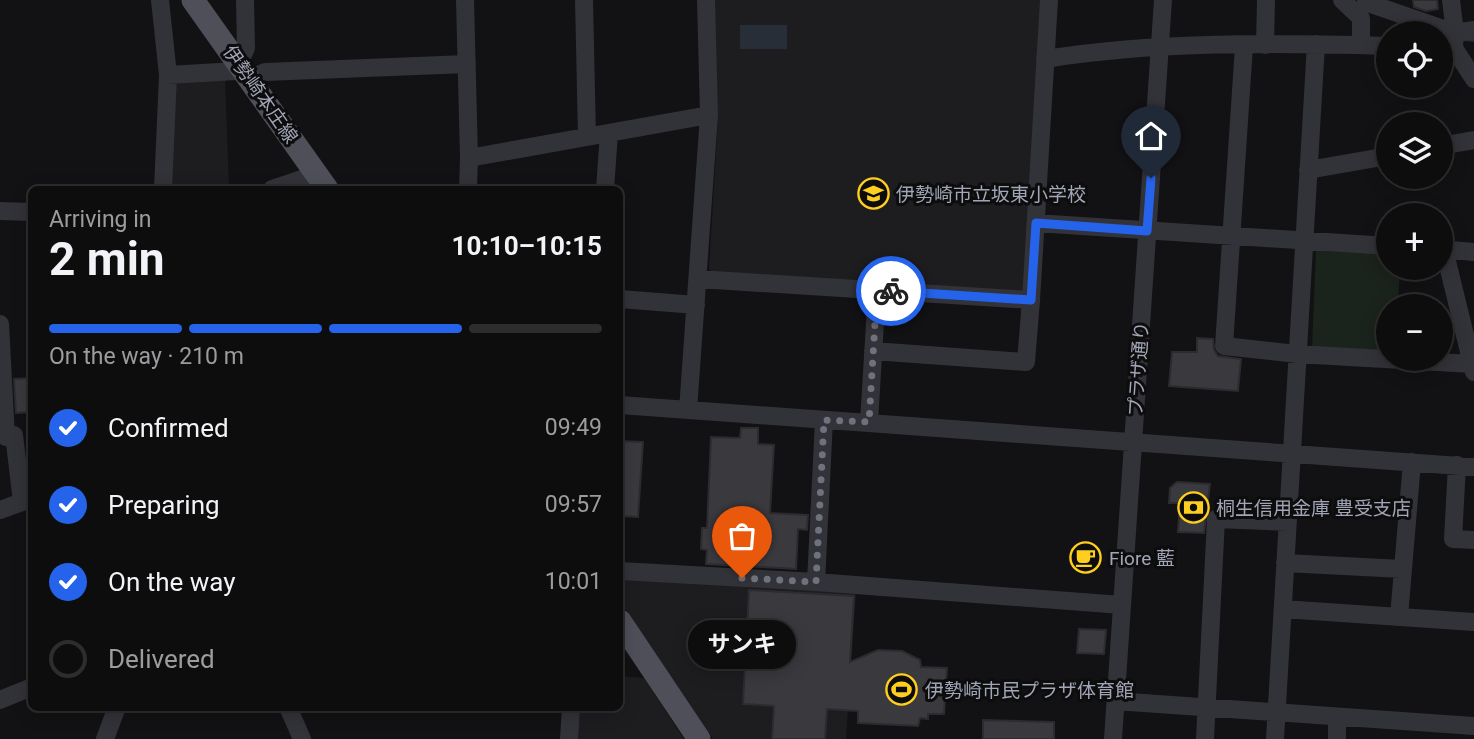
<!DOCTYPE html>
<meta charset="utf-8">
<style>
:root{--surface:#0e0d0e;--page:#1c1b1c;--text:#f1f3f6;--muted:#9b9c9e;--line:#2e2d2e;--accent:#2563eb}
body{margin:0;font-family:Roboto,"Noto Sans JP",sans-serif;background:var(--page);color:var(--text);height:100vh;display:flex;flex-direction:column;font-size:26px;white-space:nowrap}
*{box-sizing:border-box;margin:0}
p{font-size:23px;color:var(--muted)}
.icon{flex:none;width:38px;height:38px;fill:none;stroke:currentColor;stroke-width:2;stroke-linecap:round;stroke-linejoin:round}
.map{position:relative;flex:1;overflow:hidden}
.sheet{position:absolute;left:28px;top:186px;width:595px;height:525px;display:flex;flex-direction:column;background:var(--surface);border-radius:10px;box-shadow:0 4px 18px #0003,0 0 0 2px var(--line)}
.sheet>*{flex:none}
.tools{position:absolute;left:1376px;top:21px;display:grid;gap:14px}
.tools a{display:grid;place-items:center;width:77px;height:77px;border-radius:50%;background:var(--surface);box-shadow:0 4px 18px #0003,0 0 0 2px var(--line);font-size:35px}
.pin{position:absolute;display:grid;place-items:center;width:60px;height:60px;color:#fff;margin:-72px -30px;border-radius:50% 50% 50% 0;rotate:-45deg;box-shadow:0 0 7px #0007}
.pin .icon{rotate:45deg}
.courier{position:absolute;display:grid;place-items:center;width:70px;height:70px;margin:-35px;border:5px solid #2563eb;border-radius:50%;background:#fff;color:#222;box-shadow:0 2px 9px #0007}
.bubble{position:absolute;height:49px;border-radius:24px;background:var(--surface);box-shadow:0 4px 18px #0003,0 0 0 2px var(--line);font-size:23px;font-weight:700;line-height:49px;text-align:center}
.overview em{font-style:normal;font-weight:700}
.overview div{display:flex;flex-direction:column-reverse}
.overview{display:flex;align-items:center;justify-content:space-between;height:119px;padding:0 21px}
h1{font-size:46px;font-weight:700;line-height:52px}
.bar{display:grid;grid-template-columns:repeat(4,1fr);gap:10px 7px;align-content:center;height:84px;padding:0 21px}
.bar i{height:9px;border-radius:5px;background:var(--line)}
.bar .on{background:var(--accent)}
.bar p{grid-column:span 4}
ol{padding:0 21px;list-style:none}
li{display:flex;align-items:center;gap:21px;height:77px}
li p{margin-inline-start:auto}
li .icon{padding:7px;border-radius:50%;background:var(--accent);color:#fff;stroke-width:4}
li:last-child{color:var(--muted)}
li i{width:38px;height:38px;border:4px solid var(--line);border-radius:50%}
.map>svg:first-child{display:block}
.built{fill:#1d1d20}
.green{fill:#1b231d}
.water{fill:#272e38}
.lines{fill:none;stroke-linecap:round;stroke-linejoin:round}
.stream{stroke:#272e38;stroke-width:3.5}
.building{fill:#39393e;stroke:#2c2b30;stroke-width:2}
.minor{stroke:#323239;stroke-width:18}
.major{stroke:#4e4f58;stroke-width:23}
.done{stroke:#6f717c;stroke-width:7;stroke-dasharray:0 12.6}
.route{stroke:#2563eb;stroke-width:9}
.labels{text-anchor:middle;stroke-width:6;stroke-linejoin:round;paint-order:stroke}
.street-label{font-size:19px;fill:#a1a5b5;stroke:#0d0d0e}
.poi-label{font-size:19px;fill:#a1a5b5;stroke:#0d0d0e;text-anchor:start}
</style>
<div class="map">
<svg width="1474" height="739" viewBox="0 0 1474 739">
<rect width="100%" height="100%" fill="#121113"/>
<path class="built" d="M714 0H1044L1028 291 713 274 709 269 718 119Z
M225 77 229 186 219 189H168L173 84Z
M620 578 856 592 846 739H713L620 602Z
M620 676 644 678 684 739H573L575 707H620Z"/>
<path class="green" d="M1316 250 1388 254V268H1400L1398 306H1388V351L1312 347Z"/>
<path class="water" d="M740 25H787V49H740Z"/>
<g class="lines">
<path class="stream" d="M1459 39 1474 40"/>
</g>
<path class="building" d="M1413 0H1437L1438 9 1426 11 1414 7Z
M1197 338 1213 339 1214 350 1218 356 1241 359 1238 391 1169 386 1172 352H1197Z
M32 378V412L16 413 14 379Z
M741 428H758V444L774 445 770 513 808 515 807 530 798 529 796 569 706 564 707 550 701 549 702 528H707L711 437 740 438Z
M620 441 643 442 638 517 620 516Z
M1177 482 1210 484 1204 533 1178 532 1180 503H1169L1170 488Z
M1077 547H1095L1093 569 1077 568Z
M749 590 854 596 850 662 878 650 902 651 920 660 921 667 947 668 944 714H928V719L920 718 918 726 858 723V711L827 709 825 739H772L774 706 743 704Z
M1079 629 1106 630 1104 654 1077 653Z
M983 720 1054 722V739H983Z"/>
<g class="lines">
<path class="minor" d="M160 0 168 75 163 189
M465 0 469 158 468 189
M584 0 587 137
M1342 0 1361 18V45
M1366 0 1371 4 1455 33 1474 30
M1451 0 1455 33 1454 48 1474 79
M1265 45 1266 0
M1244 46 1224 346 1297 354 1472 364
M1045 59C1158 41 1274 43 1388 46
M168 75 236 71 246 48 245 0
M251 78 265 72 467 64
M1440 146 1474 140
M469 158 709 115
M1308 170 1388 156
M272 189 317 174
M605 189 609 133
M0 211 32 212
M1036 223 1388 246
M1440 249 1474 252
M1444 249 1474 372
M698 279 1031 300 1049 0
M620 299 696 305
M0 324 6 437
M873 351 1026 362 1031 300
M620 405 1474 467
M688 410 709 115 706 0
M869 422 877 290
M1457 465 1453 539 1474 540
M0 510 22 502 14 435
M1285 563 1402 569
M620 571 816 582 1122 605
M816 582 824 420
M1283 609 1474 622
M1399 617 1412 462
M0 700 32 687
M1115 701 1474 726
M288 707 302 739
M1337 717V739
M105 739 117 707
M569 739 571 707
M1113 739 1163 0
M1205 739 1216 519 1288 522
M1275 739 1316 44"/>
<path class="major" d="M193 0 327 189
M620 621 699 739"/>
</g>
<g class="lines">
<path class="done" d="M742 578 816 582 824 420 869 422 877 290 891 291"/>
<path class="route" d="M891 291 1031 300 1036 223 1147 231 1151 178"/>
</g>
<defs>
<symbol id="school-ring" viewBox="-11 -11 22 22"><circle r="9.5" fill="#0d0d0e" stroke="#ffce1e" stroke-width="1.5"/><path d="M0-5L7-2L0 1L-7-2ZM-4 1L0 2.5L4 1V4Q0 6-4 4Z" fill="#ffce1e"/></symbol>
<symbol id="bank-ring" viewBox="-11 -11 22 22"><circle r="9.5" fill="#0d0d0e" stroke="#ffce1e" stroke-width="1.5"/><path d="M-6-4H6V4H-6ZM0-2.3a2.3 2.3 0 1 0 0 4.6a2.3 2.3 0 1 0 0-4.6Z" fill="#ffce1e"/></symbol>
<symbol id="cafe-ring" viewBox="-11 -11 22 22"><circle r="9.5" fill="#0d0d0e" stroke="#ffce1e" stroke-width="1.5"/><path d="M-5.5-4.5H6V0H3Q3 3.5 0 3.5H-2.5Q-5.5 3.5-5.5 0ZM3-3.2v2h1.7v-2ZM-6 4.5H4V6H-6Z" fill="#ffce1e"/></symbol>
<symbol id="stadium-ring" viewBox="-11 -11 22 22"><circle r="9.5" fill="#0d0d0e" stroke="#ffce1e" stroke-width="1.5"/><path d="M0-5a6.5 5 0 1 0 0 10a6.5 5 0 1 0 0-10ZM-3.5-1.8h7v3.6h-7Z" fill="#ffce1e"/></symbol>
</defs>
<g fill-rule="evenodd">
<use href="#school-ring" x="856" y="176" width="35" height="35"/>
<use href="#bank-ring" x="1176" y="490" width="35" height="35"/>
<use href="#cafe-ring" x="1068" y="540" width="35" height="35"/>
<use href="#stadium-ring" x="884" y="672" width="35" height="35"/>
</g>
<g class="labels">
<g class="street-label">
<text transform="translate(261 94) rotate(55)" y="7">伊勢崎本庄線</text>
<text transform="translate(1138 369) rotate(-86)" y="7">プラザ通り</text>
</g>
<g class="poi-label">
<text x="896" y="201">伊勢崎市立坂東小学校</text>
<text x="1216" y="515">桐生信用金庫 豊受支店</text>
<text x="1109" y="565">Fiore 藍</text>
<text x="925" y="697">伊勢崎市民プラザ体育館</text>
</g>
</g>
</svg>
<div class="tools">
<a><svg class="icon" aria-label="locate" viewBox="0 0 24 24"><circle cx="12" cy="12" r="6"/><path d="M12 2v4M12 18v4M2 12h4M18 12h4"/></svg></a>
<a><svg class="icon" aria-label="layers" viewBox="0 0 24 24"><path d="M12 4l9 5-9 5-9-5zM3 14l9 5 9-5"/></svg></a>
<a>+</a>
<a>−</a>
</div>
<div class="pin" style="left:742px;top:578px;background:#ea580c"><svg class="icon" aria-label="bag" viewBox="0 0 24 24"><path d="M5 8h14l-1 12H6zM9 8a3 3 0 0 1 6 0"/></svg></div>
<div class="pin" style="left:1151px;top:178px;background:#1f2937"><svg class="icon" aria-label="home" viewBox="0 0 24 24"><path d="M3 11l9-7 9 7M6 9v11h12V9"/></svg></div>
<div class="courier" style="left:891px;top:291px"><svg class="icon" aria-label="bike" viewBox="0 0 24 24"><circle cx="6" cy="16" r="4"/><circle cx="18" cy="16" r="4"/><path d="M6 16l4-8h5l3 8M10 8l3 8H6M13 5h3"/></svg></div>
<div class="bubble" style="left:688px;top:620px;width:108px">サンキ</div>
<section class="sheet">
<div class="overview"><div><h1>2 min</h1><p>Arriving in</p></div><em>10:10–10:15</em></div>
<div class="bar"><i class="on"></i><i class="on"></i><i class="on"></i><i></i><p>On the way · 210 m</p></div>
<ol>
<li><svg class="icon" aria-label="check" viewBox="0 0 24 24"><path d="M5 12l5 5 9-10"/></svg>Confirmed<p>09:49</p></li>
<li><svg class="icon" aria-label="check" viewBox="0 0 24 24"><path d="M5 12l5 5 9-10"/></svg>Preparing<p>09:57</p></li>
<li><svg class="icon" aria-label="check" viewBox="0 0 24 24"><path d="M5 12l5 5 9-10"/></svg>On the way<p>10:01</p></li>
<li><i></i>Delivered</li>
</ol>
</section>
</div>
